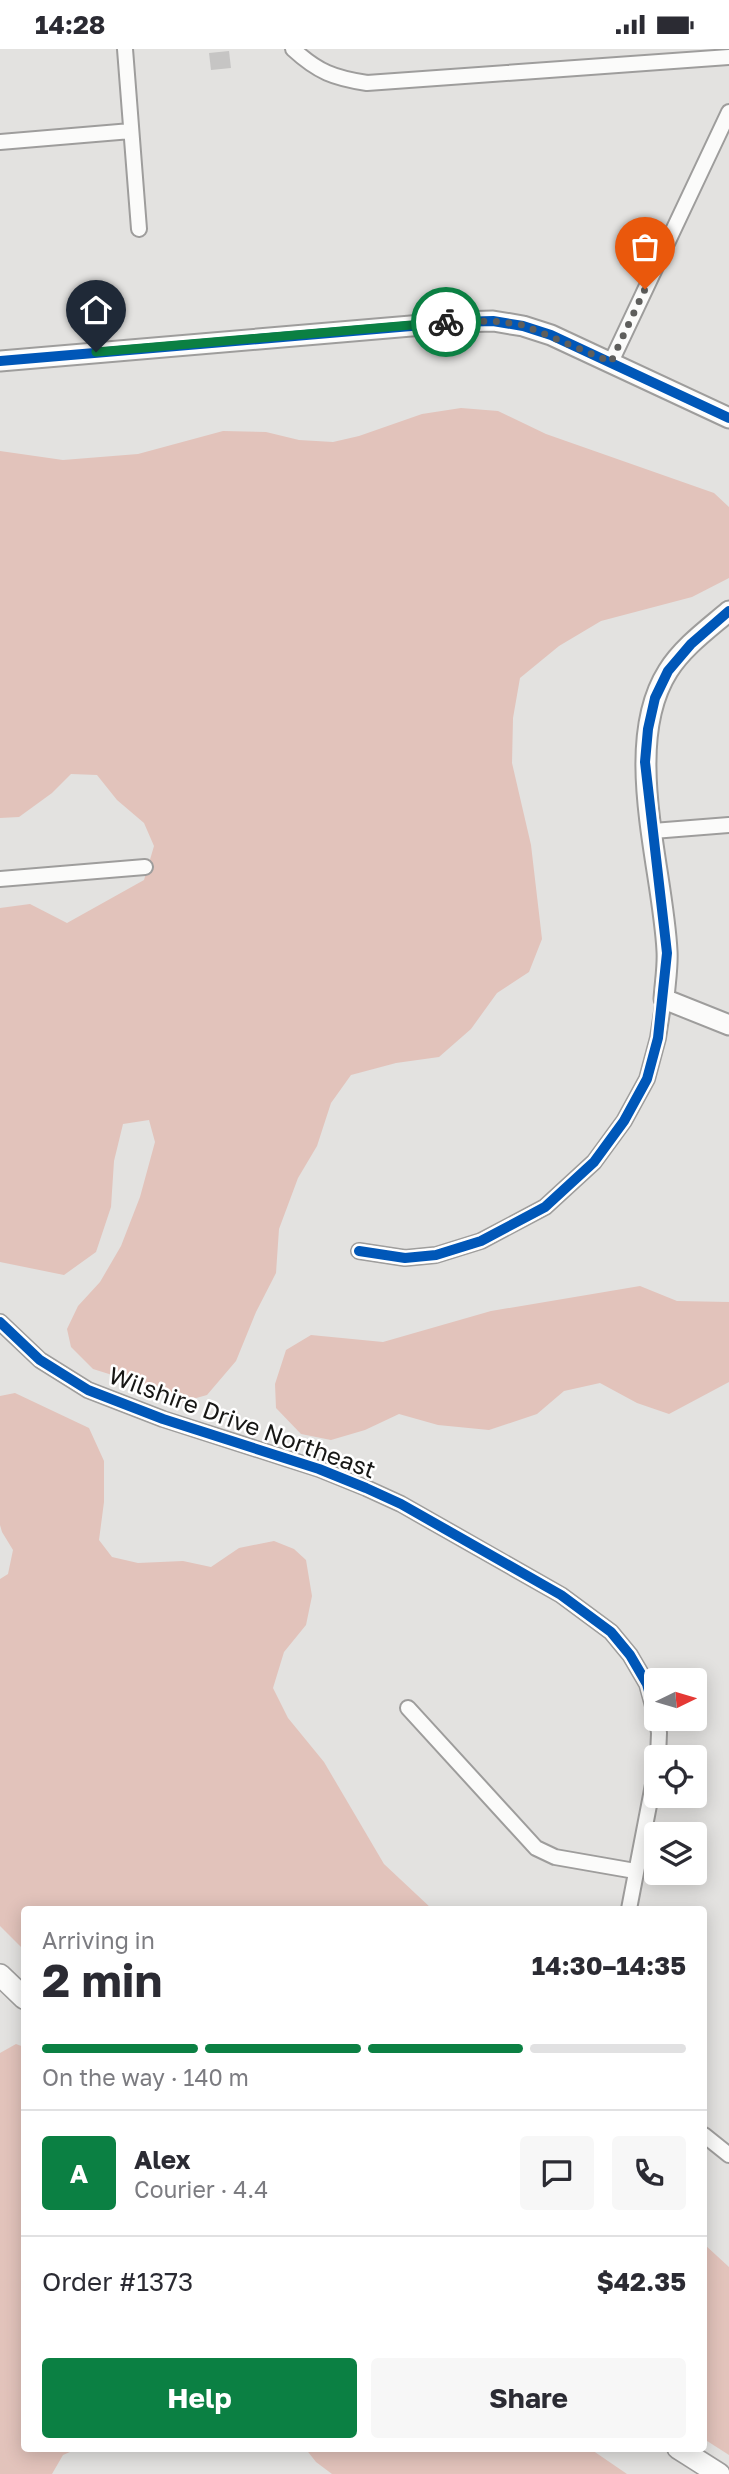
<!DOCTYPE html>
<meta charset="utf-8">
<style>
:root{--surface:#fff;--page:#f7f7f7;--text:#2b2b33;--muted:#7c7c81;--line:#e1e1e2;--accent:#0b8043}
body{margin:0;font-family:"Golos Text",sans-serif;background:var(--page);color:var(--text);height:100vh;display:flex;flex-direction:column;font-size:26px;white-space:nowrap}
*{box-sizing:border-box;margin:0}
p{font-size:23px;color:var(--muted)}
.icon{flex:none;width:38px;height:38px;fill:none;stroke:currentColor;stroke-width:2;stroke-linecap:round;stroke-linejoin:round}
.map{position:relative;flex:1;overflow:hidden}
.details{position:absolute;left:21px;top:1857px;width:686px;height:546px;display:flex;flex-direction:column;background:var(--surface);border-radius:7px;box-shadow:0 4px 18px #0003}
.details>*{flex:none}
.needle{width:46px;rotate:85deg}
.buttons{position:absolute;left:644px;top:1619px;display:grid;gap:14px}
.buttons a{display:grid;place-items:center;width:63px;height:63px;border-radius:7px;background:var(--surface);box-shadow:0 4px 18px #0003;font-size:35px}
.pin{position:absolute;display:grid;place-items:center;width:60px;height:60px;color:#fff;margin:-72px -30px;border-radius:50% 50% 50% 0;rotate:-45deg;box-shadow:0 0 7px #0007}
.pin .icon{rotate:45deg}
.courier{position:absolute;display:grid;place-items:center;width:70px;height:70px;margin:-35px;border:5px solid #0b8043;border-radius:50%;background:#fff;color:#222;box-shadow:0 2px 9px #0007}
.headline em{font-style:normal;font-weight:700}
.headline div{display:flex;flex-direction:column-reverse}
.headline{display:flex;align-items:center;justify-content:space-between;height:119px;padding:0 21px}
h1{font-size:46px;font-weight:700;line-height:52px}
.bar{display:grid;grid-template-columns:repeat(4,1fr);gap:10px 7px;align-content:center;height:84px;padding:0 21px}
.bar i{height:9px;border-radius:5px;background:var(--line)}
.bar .selected{background:var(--accent)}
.bar p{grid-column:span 4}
.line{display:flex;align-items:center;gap:18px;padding:0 21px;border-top:2px solid var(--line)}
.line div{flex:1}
.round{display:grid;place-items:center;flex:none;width:74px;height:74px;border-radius:7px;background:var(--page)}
.cta{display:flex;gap:14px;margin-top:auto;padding:14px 21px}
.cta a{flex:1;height:80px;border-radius:7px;background:var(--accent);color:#fff;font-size:28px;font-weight:700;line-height:80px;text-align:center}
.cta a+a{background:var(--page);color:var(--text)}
.status{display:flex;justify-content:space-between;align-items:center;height:49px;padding:0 35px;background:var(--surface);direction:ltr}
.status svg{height:19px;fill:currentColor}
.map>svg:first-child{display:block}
.green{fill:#e2c3bb}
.building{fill:#c6c5c4}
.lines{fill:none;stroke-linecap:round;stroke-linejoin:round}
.minor-casing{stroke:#9e9d9c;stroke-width:18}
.tertiary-casing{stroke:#9e9d9c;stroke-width:23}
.secondary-casing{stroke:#9e9d9c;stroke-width:24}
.minor{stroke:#fbfbfa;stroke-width:14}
.tertiary{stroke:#fbfbfa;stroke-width:19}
.secondary{stroke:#fbfbfa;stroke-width:21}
.cycleway-casing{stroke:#fff;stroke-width:15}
.cycleway{stroke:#0057b8;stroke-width:10}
.done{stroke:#5e5e5c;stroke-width:7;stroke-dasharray:0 12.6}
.route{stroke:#0b8043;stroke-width:9}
.labels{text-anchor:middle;stroke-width:5;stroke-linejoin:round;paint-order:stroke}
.street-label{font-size:24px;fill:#171715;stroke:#fff}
</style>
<div class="status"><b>14:28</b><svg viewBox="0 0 49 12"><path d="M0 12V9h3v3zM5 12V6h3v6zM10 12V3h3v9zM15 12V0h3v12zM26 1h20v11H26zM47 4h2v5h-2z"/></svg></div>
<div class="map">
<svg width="729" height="2425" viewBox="0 0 729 2425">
<rect width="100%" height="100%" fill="#e3e2e0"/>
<path class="green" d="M461 359 498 362 546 385 714 444 729 458V529L692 548 601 572 559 597 520 629 513 669 512 714 531 796 542 890 529 923 497 944 471 980 439 1008 396 1014 351 1026 331 1054 317 1097 298 1129 279 1180 276 1224 256 1263 236 1312 207 1346 182 1353 141 1335 93 1320 71 1298 67 1280 78 1257 100 1233 121 1197 140 1148 155 1093 149 1071 123 1075 114 1112 111 1158 96 1203 64 1226 0 1213V859L30 855 67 874 144 831 154 797 144 774 117 751 97 726 71 725 52 744 19 768 0 769V402L63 411 138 405 223 382 266 383 299 391 333 393 359 387 422 365Z
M640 1237 677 1252 729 1253V1333L669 1365 637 1354 600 1334 564 1342 537 1365 489 1381 438 1376 399 1365 365 1381 331 1391 301 1385 276 1359 275 1335 286 1301 311 1286 383 1293 491 1262Z
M15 1344 89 1379 104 1412V1453L99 1491 112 1508 138 1514 183 1512 211 1518 239 1499 274 1492 294 1500 306 1511 312 1547 306 1576 284 1603 273 1639 288 1669 324 1713 384 1815 432 1860H24V1901L0 1877V1530L8 1525 13 1501 2 1483 0 1476V1347Z
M16 1995 24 1998V2399H79L63 2406 52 2425H0V2004Z
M704 2195 729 2218V2406L704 2390Z
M305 2399H589L627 2425H332L316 2413Z"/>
<path class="building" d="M229 2 231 19 211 21 209 4Z"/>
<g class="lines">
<defs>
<path id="minor" d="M125 0 139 180
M293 0C318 23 334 29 367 34L729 8
M0 93 131 82
M611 313 729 63
M653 782 729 776
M0 830 145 818
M359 1202 405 1209 436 1206 481 1192 545 1158 594 1113 624 1072 647 1030 658 989 664 950
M0 1273 40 1311 88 1341 163 1370 319 1420 366 1439 401 1455 561 1546 611 1583 630 1606 647 1635 656 1668
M408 1659 536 1799 555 1808 635 1822
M657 1670 659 1684 658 1708
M629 1860 656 1720
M704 2086 729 2106"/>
<path id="tertiary" d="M0 312 458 273 493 272 523 277 551 286 729 369
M729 562C708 580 683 598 668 622 621 696 663 819 667 902 668 917 665 934 664 950L729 976"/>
<path id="secondary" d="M0 1926 24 1949
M678 2399 719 2425"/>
</defs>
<use href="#minor" class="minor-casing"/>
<use href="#tertiary" class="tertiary-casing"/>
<use href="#secondary" class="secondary-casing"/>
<use href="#minor" class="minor"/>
<use href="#tertiary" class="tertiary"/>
<use href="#secondary" class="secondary"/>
<defs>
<path id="cycleway" d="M0 312 458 273 493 272 523 277 551 286 729 369
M359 1202 405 1209 436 1206 481 1192 545 1158 594 1113 624 1072 647 1030 658 989 667 904 645 713 648 680 655 649 668 622 691 595 729 562
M0 1273 40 1311 88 1341 163 1370 319 1420 366 1439 401 1455 561 1546 611 1583 630 1606 647 1635 656 1668"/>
</defs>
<use href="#cycleway" class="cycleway-casing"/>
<use href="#cycleway" class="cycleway"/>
</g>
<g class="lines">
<path class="done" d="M446 273 493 272 523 276 611 313 645 240"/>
<path class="route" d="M96 303 446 273"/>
</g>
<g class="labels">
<g class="street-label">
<text transform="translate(242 1374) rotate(20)" y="8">Wilshire Drive Northeast</text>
</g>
</g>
</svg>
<div class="buttons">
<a><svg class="needle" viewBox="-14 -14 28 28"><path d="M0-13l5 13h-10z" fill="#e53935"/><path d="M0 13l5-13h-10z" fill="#7c7c81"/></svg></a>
<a><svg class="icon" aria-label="locate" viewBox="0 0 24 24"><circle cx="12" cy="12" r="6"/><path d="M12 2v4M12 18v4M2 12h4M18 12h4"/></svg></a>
<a><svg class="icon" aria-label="layers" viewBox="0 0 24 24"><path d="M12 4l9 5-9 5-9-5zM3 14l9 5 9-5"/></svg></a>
</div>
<div class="pin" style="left:645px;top:240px;background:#ea580c"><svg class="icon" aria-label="bag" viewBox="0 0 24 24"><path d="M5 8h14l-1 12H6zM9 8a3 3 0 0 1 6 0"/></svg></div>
<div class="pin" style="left:96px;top:303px;background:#1f2937"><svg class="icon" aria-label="home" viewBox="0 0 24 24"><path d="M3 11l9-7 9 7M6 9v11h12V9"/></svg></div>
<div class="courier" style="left:446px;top:273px"><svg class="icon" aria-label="bike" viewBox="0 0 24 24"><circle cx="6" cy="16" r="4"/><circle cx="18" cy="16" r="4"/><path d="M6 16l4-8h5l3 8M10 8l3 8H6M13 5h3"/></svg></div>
<section class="details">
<div class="headline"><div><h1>2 min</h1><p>Arriving in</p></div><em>14:30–14:35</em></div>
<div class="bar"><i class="selected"></i><i class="selected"></i><i class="selected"></i><i></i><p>On the way · 140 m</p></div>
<div class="line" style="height:126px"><b class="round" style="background:var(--accent);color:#fff">A</b><div><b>Alex</b><p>Courier · 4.4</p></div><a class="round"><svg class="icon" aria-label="chat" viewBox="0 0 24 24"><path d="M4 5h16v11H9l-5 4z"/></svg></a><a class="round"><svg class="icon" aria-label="phone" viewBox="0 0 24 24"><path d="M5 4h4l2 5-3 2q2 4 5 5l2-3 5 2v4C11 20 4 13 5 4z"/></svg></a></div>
<div class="line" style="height:91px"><div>Order #1373</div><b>$42.35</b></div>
<div class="cta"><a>Help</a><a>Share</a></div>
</section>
</div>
